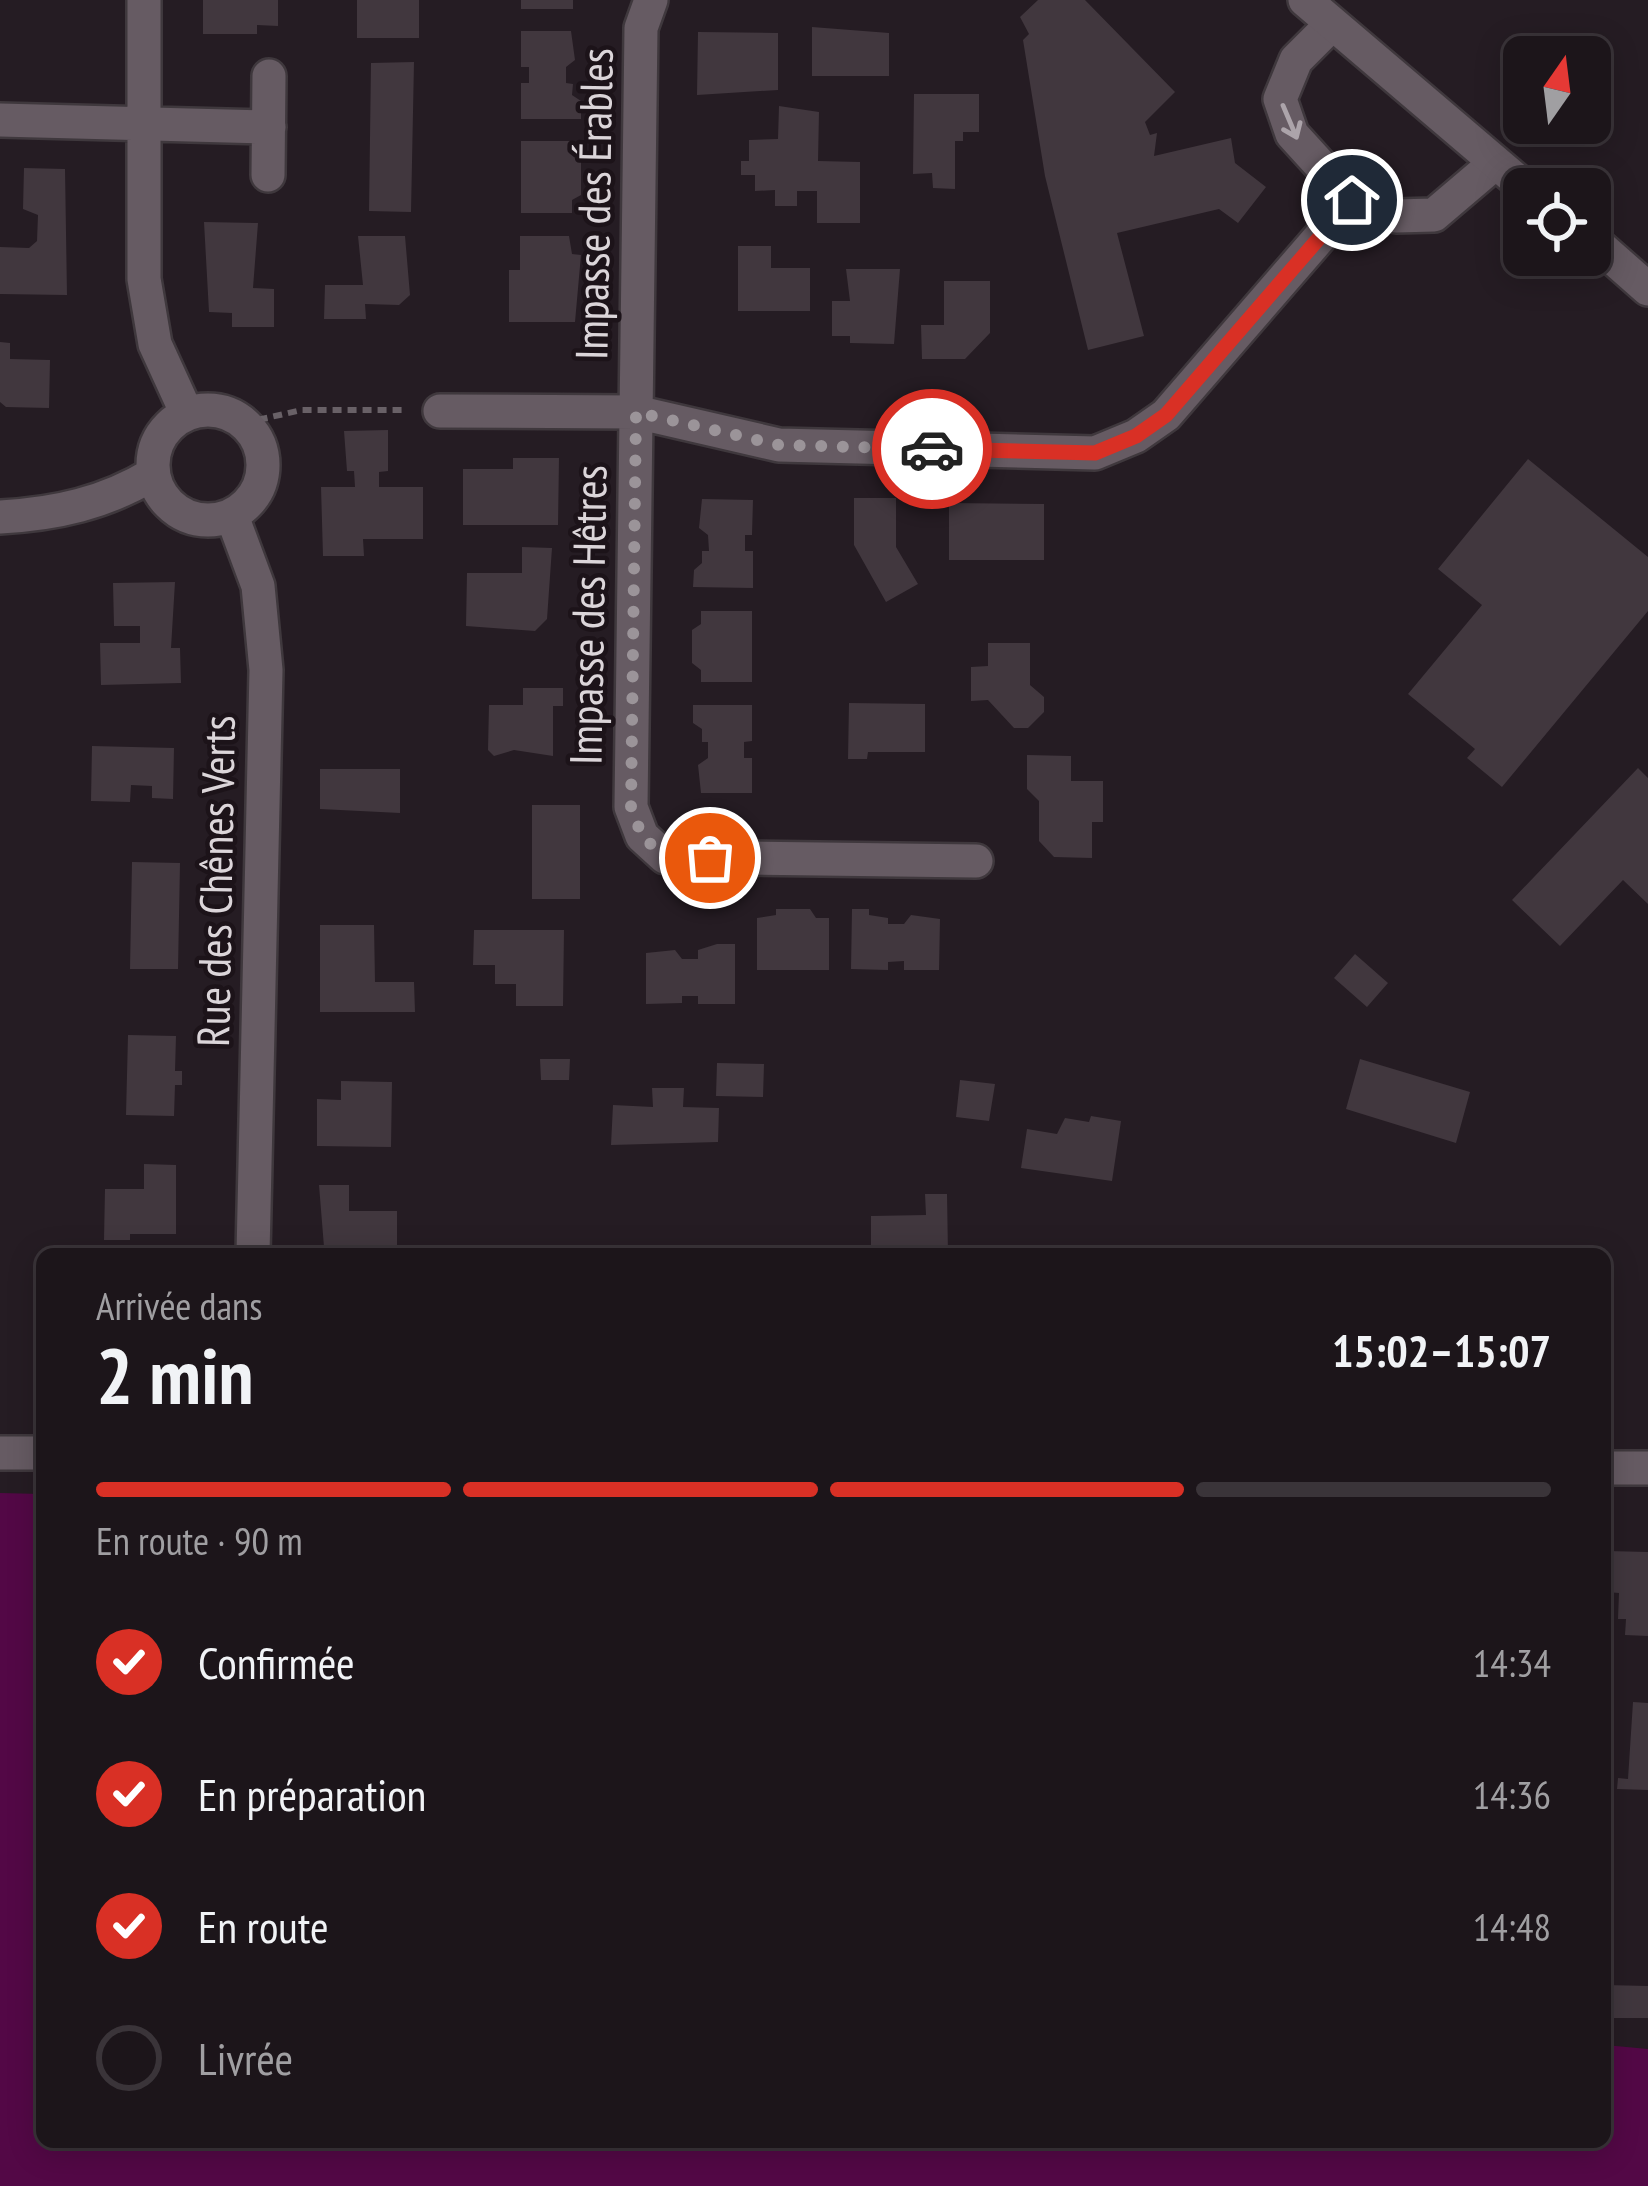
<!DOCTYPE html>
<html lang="fr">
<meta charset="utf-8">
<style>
:root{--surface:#1c151a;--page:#251e23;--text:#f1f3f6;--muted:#a09fa2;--line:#3a3439;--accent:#d93025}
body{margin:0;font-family:"PT Sans Narrow",sans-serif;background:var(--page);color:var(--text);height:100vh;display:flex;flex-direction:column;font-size:45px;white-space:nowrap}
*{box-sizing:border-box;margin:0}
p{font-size:39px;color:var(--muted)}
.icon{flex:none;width:66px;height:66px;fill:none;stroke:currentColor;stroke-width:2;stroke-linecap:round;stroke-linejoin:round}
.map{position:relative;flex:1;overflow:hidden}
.sheet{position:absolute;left:36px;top:1248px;width:1575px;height:900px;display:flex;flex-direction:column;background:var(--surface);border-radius:18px;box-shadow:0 6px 30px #0003,0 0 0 3px var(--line)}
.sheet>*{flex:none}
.needle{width:78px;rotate:14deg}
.fabs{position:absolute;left:1503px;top:36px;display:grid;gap:24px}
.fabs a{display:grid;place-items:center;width:108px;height:108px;border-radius:18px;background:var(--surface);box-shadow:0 6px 30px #0003,0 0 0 3px var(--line);font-size:60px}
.pin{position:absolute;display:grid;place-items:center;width:102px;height:102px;color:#fff;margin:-51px;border:6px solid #fff;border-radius:50%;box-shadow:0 3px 12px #0007}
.courier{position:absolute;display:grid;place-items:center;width:120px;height:120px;margin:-60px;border:9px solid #d93025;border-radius:50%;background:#fff;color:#222;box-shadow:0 3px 15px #0007}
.overview em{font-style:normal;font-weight:700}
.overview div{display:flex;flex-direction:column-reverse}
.overview{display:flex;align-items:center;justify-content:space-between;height:204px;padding:0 60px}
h1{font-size:78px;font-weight:700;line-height:90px}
.bar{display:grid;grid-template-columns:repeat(4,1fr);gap:18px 12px;align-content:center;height:144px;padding:0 60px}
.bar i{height:15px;border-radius:9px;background:var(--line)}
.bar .on{background:var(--accent)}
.bar p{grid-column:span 4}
ol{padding:0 60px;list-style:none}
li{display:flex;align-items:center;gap:36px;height:132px}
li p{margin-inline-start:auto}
li .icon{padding:12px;border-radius:50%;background:var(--accent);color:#fff;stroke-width:4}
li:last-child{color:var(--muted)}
li i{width:66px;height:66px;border:6px solid var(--line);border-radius:50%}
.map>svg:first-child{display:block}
.green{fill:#530846}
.building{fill:#41373e}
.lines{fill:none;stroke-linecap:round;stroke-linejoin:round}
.minor-casing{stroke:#3f383d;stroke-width:38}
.secondary-casing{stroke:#3f383d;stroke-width:38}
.path{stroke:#696167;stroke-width:6;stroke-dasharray:9 6;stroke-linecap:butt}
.minor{stroke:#665b63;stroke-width:33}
.secondary{stroke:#665b63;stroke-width:33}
.oneway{stroke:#aca4aa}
.done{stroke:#9b9499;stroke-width:12;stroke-dasharray:0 21.6}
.route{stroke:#d93025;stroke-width:15}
.labels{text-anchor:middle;stroke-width:9;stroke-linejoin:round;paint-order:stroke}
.street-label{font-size:45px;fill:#dbd5d9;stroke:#1c1319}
</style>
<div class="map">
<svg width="1648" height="2186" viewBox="0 0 1648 2186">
<rect width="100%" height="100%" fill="#251c23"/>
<path class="green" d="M0 1493 42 1494V2142H1605V2045L1648 2049V2186H0Z"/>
<path class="building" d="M203 0H278V26L257 25V34H203Z
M357 0H419V38H357Z
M521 0H573V9H521Z
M1038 0H1085L1175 92 1145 122 1150 135 1157 133 1154 156 1231 138 1235 163 1266 187 1238 223 1219 209 1117 233 1144 336 1088 350 1045 176 1023 40 1029 34 1020 17Z
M812 27 889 33V76H812Z
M521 31H571L575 60 566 67V83L573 84 572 95 581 101V119H521V83H529V67H521Z
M698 32 778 33V90L697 95Z
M414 62 411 212 369 211 371 63Z
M914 94H979V132H963V141H955V189L933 188 932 173 913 174Z
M779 106 819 112 818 161 860 162V223H817V191H797V206H775V190L755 191V175H741V161H749V140L778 139Z
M521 141H572V154L581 160V195L572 200V213H521Z
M24 168 65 169 67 295 0 294V247L29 248 37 241 38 215 23 209Z
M204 222 258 223 253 288 274 289V327H232V313L209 312Z
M358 236H405L410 295 399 305 365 304 366 319H324L325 285H363Z
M520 236H569L572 254 581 255 575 322H509V270H520Z
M738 246H771V268H810V311H738Z
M846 269H900L894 344 850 343V336H832V301H850Z
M944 281H990V333L965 359H922L921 325H944Z
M0 342 10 343V359L50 360 49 408 6 407 0 402Z
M388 430V471L379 472V487H423V539H363L364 556H323L321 487H355L354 471H347L344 431Z
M513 458H559L558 525H463V469H513Z
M1528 459 1648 557V611L1502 787 1467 758 1475 749 1408 694 1482 605 1438 569Z
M854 498H896V547L918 584 886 602 854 545Z
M702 499 753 500 752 535H745V551H753V588L693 587 694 570 702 563V551H709L708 535 699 528Z
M949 503 1044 504V560H949Z
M522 547 552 548 547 619 535 631 466 626 467 573H522Z
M175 582 171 648H180L181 683 101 685 100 643H140V626H114L113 583Z
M701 611H752V682H701V670L692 663V630L701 624Z
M988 643H1030V685L1044 697V712L1028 728H1014L988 700 971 701V667L988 666Z
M523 688H563V706H553V756L514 750 494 756 488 750 489 705H523Z
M849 703 925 704V752H868L867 759H848Z
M693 705H752V741L744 742V758H752V793H701L698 765 708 758V742H702V729L693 723Z
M92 746 174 748 173 799 152 798V786L131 785 130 802 91 801Z
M1027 755 1071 756V781H1103V822H1092V858L1054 857 1039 841V801L1027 789Z
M1638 768 1648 778V904L1623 880 1560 946 1512 900Z
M320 769H400V813L320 809Z
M532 805H580V899H532Z
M132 862 180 863 178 969H130Z
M776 909H810L816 918H829V970H757V918L776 915Z
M852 909H869V915L888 918V924H904L911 915 940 919 939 970H904V961L888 962V970L851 969Z
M320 925H374L375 982H414L415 1012H320Z
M474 930H564L563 1006H516V984H495V965H473Z
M717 944H735V1004H698V996H682V1003L646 1004V953L675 950 682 959H698V950Z
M1355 954 1388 983 1367 1007 1334 978Z
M128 1035 176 1036 175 1071H182V1085H175L174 1116 126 1115Z
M540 1059H570L569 1080H541Z
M1360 1059 1470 1092 1456 1143 1346 1109Z
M717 1063 764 1064 763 1097 716 1096Z
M960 1080 995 1084 989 1121 956 1117Z
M341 1081 392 1082 391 1147 317 1146V1099L341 1100Z
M652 1088H684L683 1107 719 1108 718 1142 611 1145 613 1105 653 1107Z
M1091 1116 1121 1121 1112 1181 1021 1168 1027 1129 1057 1134 1065 1118 1089 1122Z
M144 1164 176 1165V1234H130V1240H104L105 1189H144Z
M319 1185H349V1211H397V1254H319V1247H324Z
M925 1194H947L948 1254H871V1216L926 1215Z
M1607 1551 1648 1552V1636L1625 1635 1626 1619H1618L1619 1593 1606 1592Z
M1633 1702 1648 1703V1790L1617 1789 1618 1778 1628 1779Z
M1605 1985 1648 1986V2018H1605Z"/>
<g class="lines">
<defs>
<path id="minor" d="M144 0V279L155 344 187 414
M651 0 641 28 631 807 642 836 665 857 976 861
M1331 25 1296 60 1280 99 1292 134 1352 200 1396 216 1434 215 1494 164
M0 120 269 127
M268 175 269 76
M153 465a55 55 0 1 1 110 0a55 55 0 1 1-110 0Z
M440 411 636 412 779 445 1095 453 1136 436 1166 415 1352 200
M232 516 258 586 266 670 253 1254
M0 517C56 514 105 503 153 474"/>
<path id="secondary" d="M1305 0 1527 189
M1590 238 1648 289
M0 1453H42
M1605 1468H1648"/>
</defs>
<use href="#minor" class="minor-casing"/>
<use href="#secondary" class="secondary-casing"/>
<path class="path" d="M244 423 302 410H406"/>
<use href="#minor" class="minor"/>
<use href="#secondary" class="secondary"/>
</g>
<defs><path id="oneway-shaft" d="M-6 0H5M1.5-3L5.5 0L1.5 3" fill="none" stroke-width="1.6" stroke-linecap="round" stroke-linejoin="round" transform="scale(3)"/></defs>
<use class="oneway" href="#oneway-shaft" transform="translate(1290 122) rotate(67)"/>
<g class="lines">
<path class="done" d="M710 858 665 857 642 836 631 807 636 412 779 445 932 449"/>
<path class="route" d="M932 449 1095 453 1136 436 1166 415 1352 200"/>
</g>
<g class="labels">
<g class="street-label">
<text transform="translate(594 204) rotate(-89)" y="16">Impasse des Érables</text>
<text transform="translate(588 615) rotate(-89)" y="16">Impasse des Hêtres</text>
<text transform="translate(216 881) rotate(-89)" y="16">Rue des Chênes Verts</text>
</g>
</g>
</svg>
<div class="fabs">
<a><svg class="needle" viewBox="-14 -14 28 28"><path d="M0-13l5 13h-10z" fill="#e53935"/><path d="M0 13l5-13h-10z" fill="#a09fa2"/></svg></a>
<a><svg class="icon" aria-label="locate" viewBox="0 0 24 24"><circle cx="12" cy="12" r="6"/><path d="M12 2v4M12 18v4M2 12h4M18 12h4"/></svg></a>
</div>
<div class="pin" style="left:710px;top:858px;background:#ea580c"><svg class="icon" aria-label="bag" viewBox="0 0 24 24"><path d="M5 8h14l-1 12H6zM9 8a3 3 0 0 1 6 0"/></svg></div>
<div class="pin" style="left:1352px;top:200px;background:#1f2937"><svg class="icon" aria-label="home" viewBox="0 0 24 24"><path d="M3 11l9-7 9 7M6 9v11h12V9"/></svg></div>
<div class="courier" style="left:932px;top:449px"><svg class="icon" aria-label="car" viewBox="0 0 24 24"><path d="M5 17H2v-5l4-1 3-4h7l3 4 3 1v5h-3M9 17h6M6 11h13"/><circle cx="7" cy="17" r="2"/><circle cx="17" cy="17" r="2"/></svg></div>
<section class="sheet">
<div class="overview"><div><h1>2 min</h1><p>Arrivée dans</p></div><em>15:02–15:07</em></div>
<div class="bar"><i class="on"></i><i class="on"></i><i class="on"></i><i></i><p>En route · 90 m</p></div>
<ol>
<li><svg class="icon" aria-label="check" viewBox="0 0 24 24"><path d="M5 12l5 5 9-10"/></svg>Confirmée<p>14:34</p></li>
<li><svg class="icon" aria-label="check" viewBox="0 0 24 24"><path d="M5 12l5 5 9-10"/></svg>En préparation<p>14:36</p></li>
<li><svg class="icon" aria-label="check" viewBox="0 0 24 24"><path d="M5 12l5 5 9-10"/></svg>En route<p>14:48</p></li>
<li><i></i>Livrée</li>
</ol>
</section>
</div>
